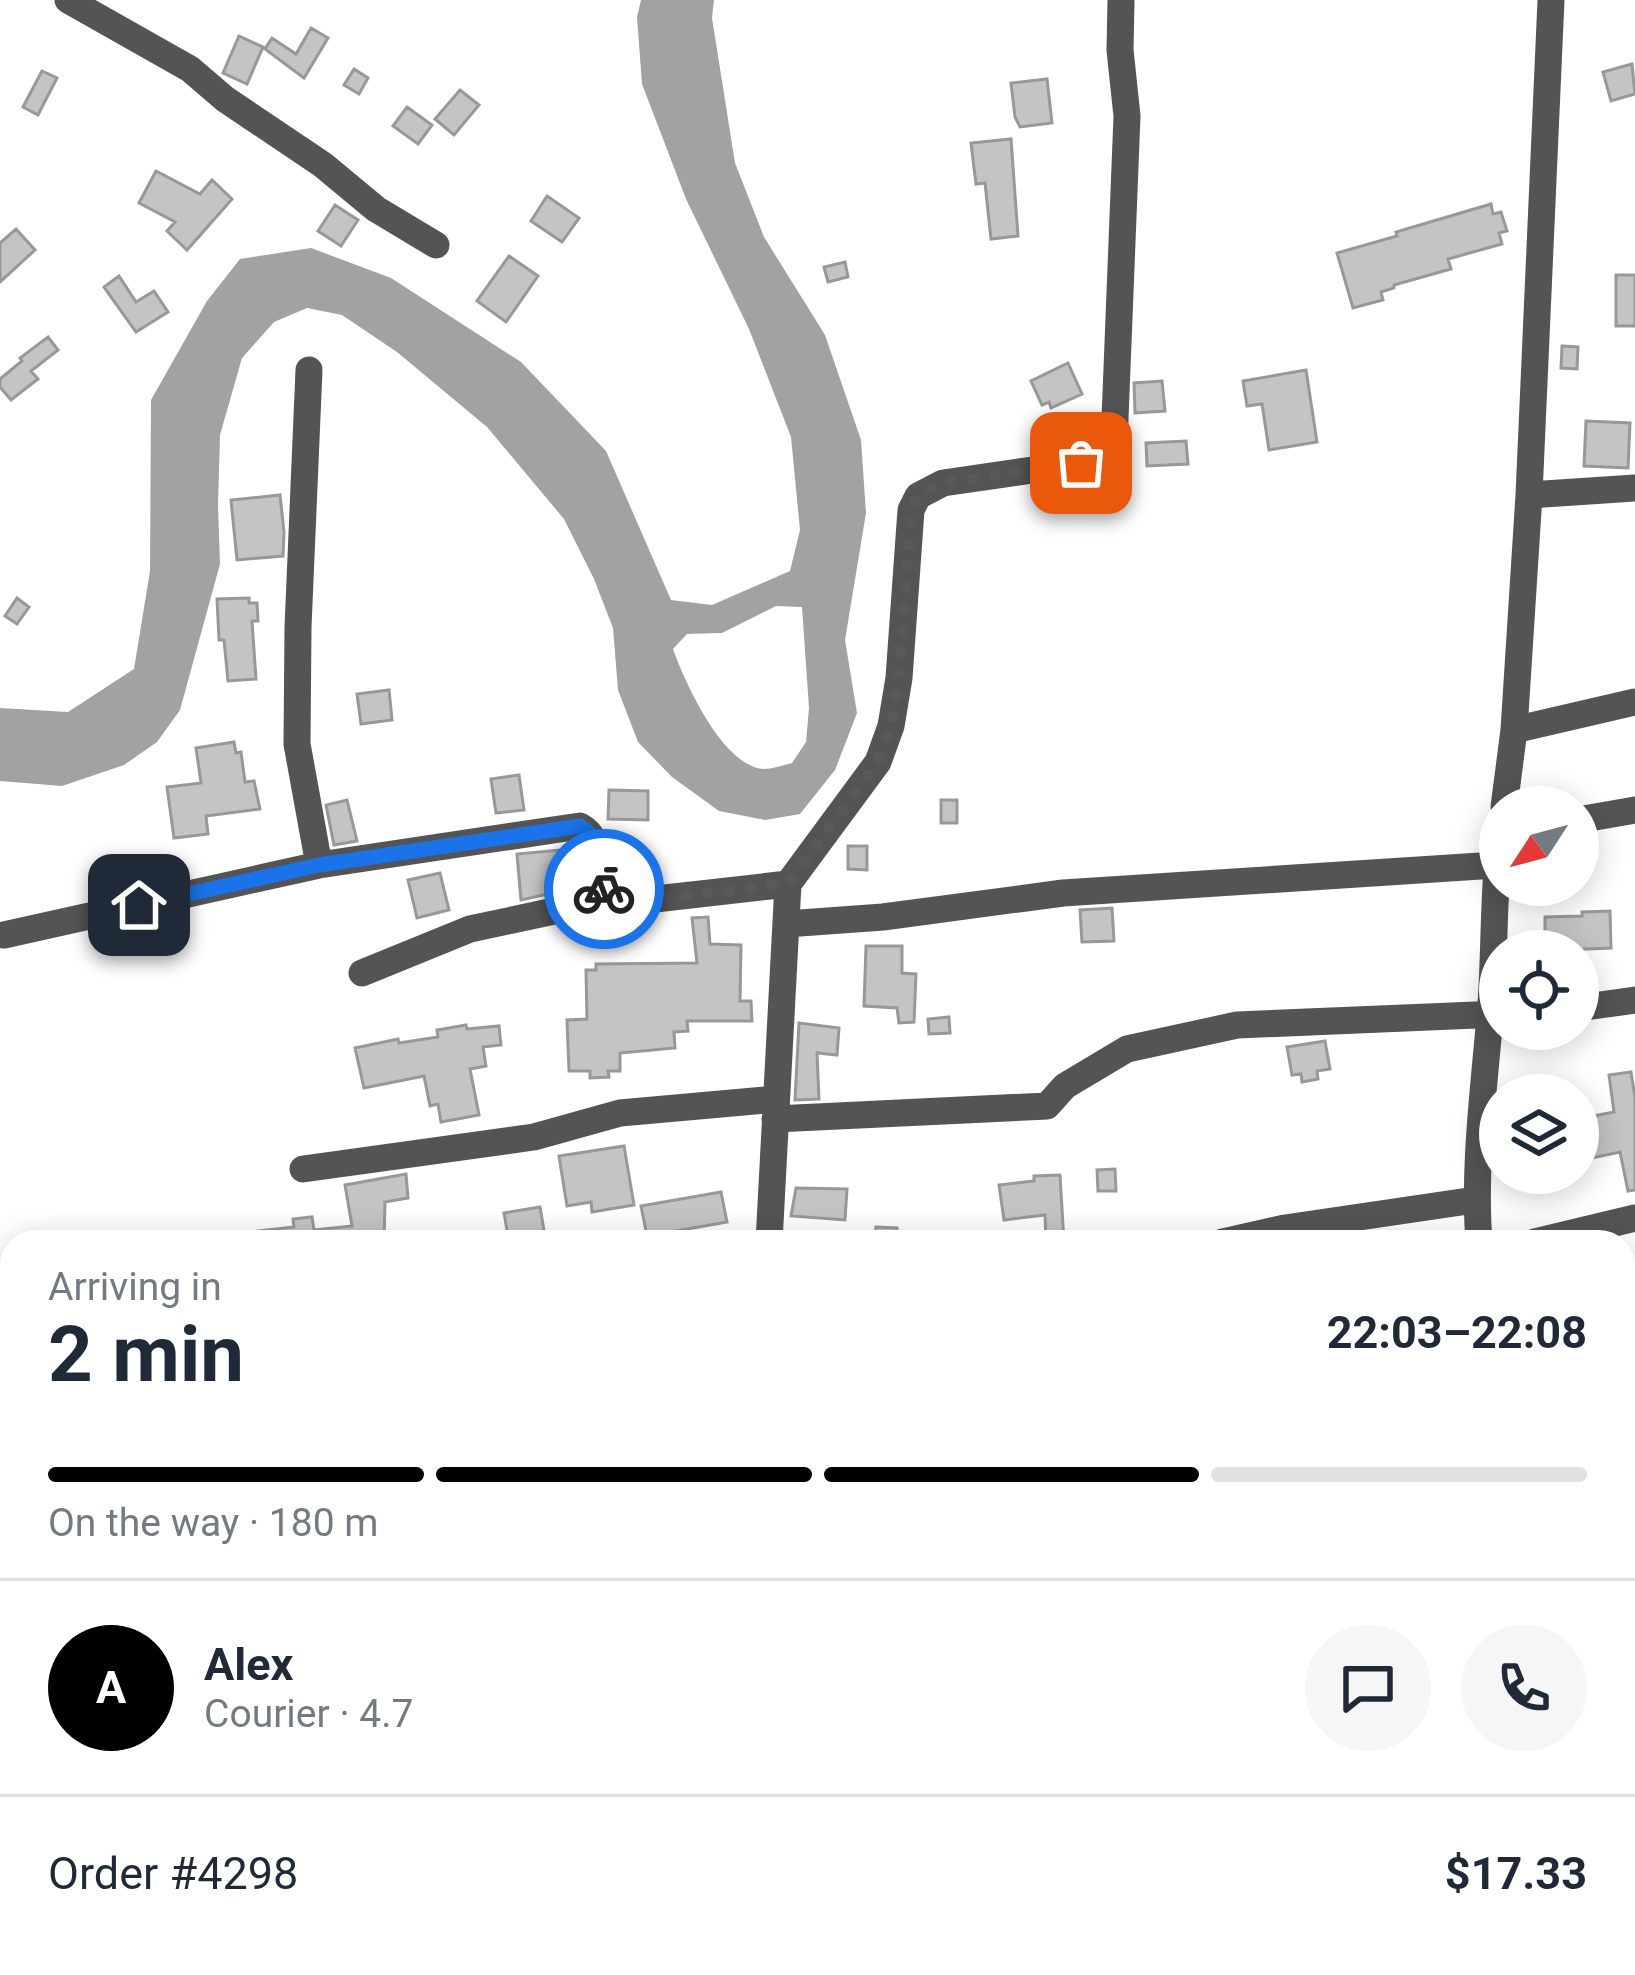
<!DOCTYPE html>
<meta charset="utf-8">
<style>
:root{--surface:#fff;--page:#f6f6f7;--text:#1f2937;--muted:#747a83;--line:#e0e1e3;--accent:#000}
body{margin:0;font-family:Roboto,sans-serif;background:var(--page);color:var(--text);height:100vh;display:flex;flex-direction:column;font-size:45px;white-space:nowrap}
*{box-sizing:border-box;margin:0}
p{font-size:39px;color:var(--muted)}
.icon{flex:none;width:66px;height:66px;fill:none;stroke:currentColor;stroke-width:2;stroke-linecap:round;stroke-linejoin:round}
.map{position:relative;flex:1;overflow:hidden}
.drawer{position:absolute;left:0px;top:1230px;width:1635px;height:747px;display:flex;flex-direction:column;background:var(--surface);border-radius:36px 36px 0 0;box-shadow:0 6px 30px #0003}
.drawer>*{flex:none}
.needle{width:78px;rotate:234deg}
.buttons{position:absolute;left:1479px;top:786px;display:grid;gap:24px}
.buttons a{display:grid;place-items:center;width:120px;height:120px;border-radius:50%;background:var(--surface);box-shadow:0 6px 30px #0003;font-size:60px}
.pin{position:absolute;display:grid;place-items:center;width:102px;height:102px;color:#fff;margin:-51px;border-radius:24px;box-shadow:0 6px 18px #0006}
.courier{position:absolute;display:grid;place-items:center;width:120px;height:120px;margin:-60px;border:9px solid #1a73e8;border-radius:50%;background:#fff;color:#222;box-shadow:0 3px 15px #0007}
.overview em{font-style:normal;font-weight:700}
.overview div{display:flex;flex-direction:column-reverse}
.overview{display:flex;align-items:center;justify-content:space-between;height:204px;padding:0 48px}
h1{font-size:78px;font-weight:700;line-height:90px}
.bar{display:grid;grid-template-columns:repeat(4,1fr);gap:18px 12px;align-content:center;height:144px;padding:0 48px}
.bar i{height:15px;border-radius:9px;background:var(--line)}
.bar .selected{background:var(--accent)}
.bar p{grid-column:span 4}
.line{display:flex;align-items:center;gap:30px;padding:0 48px;border-top:3px solid var(--line)}
.line div{flex:1}
.round{display:grid;place-items:center;flex:none;width:126px;height:126px;border-radius:63px;background:var(--page)}
.map>svg:first-child{display:block}
.water{fill:#a2a2a2;fill-rule:evenodd}
.building{fill:#c4c4c4;stroke:#989898;stroke-width:3}
.lines{fill:none;stroke-linecap:round;stroke-linejoin:round}
.minor{stroke:#545454;stroke-width:27}
.done{stroke:#595959;stroke-width:12;stroke-dasharray:0 21.6}
.route{stroke:#1a73e8;stroke-width:15}
</style>
<div class="map">
<svg width="1635" height="1975" viewBox="0 0 1635 1975">
<rect width="100%" height="100%" fill="#fff"/>
<path class="water" d="M641 0H714L712 18 735 163 764 237 825 335 861 440 866 513 845 640 857 713 835 770 800 814 765 820 719 811 672 777 638 742 618 690 613 628 594 579 564 519 487 427 397 352 342 315 307 308 274 322 242 358 220 435 218 505 220 564 180 710 157 742 124 765 62 786 0 781V708L68 712 134 669 150 571 151 400 207 301 240 259 311 248 391 278 521 362 606 451 671 600 712 605 790 571 800 530 791 437 749 329 686 199 642 84 637 17ZM776 606 802 607 809 708 806 742 792 763C780 766 766 772 754 767 718 754 685 683 673 649L687 634 722 633Z
M12 1650V1721H0V1651Z
M204 1965H305L314 1975H211Z"/>
<path class="building" d="M311 28 328 38 304 78 265 49 272 38 296 54Z
M239 36 263 47 247 84 223 73Z
M1632 64 1635 94 1611 101 1603 72Z
M354 69 368 78 359 94 344 85Z
M42 71 57 78 38 115 23 107Z
M1047 79 1052 123 1020 127 1015 117 1011 83Z
M460 90 479 105 454 135 435 119Z
M407 107 432 125 418 144 393 126Z
M1011 139 1018 236 991 239 985 183 976 184 971 143Z
M156 171 200 194 212 180 232 199 187 250 167 231 175 222 139 203Z
M547 196 579 218 562 242 531 221Z
M1491 204 1493 214 1501 212 1507 231 1499 233 1502 244 1448 259 1451 269 1394 285V288L1381 292 1383 300 1353 308 1337 253 1397 236 1396 232Z
M335 205 358 220 341 246 318 231Z
M16 229 35 250 0 282V243Z
M509 256 538 276 506 322 477 301Z
M845 262 848 277 828 282 824 267Z
M1616 275H1635V326H1616Z
M119 276 136 302 154 291 168 312 136 332 104 287Z
M48 337 58 350 31 371 38 379 11 400 0 387V379L22 361 20 358Z
M1562 346 1578 347 1577 369 1561 368Z
M1068 363 1082 394 1051 408 1049 402 1042 405 1031 381Z
M1306 370 1317 442 1269 450 1262 404 1247 406 1243 381Z
M1162 381 1165 411 1135 413 1134 383Z
M1586 421 1630 423 1628 468 1584 466Z
M1186 441 1188 464 1147 466 1146 443Z
M280 495 284 532 283 556 237 560 231 500Z
M17 598 29 607 17 624 5 616Z
M249 598V603H257L258 621H252L256 679 228 681 224 640H219L217 599Z
M389 690 392 720 361 724 357 694Z
M234 742 236 753 241 752 245 782 254 781 260 809 206 816 208 834 174 838 167 787 201 783 196 748Z
M519 775 524 810 496 813 491 779Z
M609 790 648 791V820L608 819Z
M347 800 357 841 334 845 326 805Z
M941 800H957V823H941Z
M848 846H867V870L848 869Z
M572 849 575 888 521 900 517 854Z
M440 873 449 910 417 918 408 880Z
M1112 908 1114 941 1082 942 1080 910Z
M1610 911 1611 948 1539 951V933H1545V917L1582 916V912Z
M708 917 710 944 741 945 740 1001H751L752 1021H687L688 1031 674 1032 675 1048 620 1053V1071H608L609 1077 590 1078V1071H569L567 1020 587 1019 586 970H596V964L697 963 692 918Z
M866 946H902V973L916 974 914 1022 899 1023 897 1008 864 1006Z
M949 1017 950 1033 929 1034 928 1019Z
M799 1023 839 1028 837 1055 817 1053 819 1099 795 1100Z
M466 1025 467 1029 499 1026 501 1045 483 1047 486 1066 470 1069 479 1115 441 1122 438 1104 430 1106 424 1076 364 1088 355 1048 398 1039 399 1043 438 1037 437 1030Z
M1325 1041 1330 1069 1317 1071 1318 1079 1302 1082 1301 1074 1292 1075 1287 1047Z
M1631 1072 1635 1097V1190L1628 1191 1620 1152 1578 1161V1119L1614 1112 1609 1075Z
M624 1146 634 1205 592 1212 591 1202 567 1206 559 1156Z
M1115 1169 1116 1191H1098L1097 1170Z
M406 1174 408 1198 385 1202 384 1242H258L257 1231 294 1227 293 1219 312 1217 314 1230 352 1226 345 1185Z
M1060 1175 1064 1242H1046L1045 1215 1004 1220 999 1185 1034 1181V1176Z
M796 1188 847 1189 845 1220 791 1216Z
M721 1192 727 1222 647 1236 641 1206Z
M540 1207 546 1242H509L504 1213Z
M876 1227 897 1228V1242H875Z"/>
<g class="lines">
<path class="minor" d="M68 0 190 69 225 99 323 165 376 209 436 245
M309 370 298 627 297 744 319 865 580 826C616 846 577 890 629 902L788 884
M1529 495 1635 488
M1514 730 1635 702
M1504 807 1514 730 1529 495 1551 0
M1578 820 1635 810
M786 924 883 917 1063 893 1496 865
M4 935 319 865
M362 973 470 929 615 898
M1578 1008 1635 1000
M775 1119 1047 1106 1065 1086 1127 1049 1237 1025 1500 1014
M303 1169 534 1137 620 1113 776 1099
M769 1242 788 884 878 762 891 726 899 678 911 510 918 496 943 483 1081 463 1114 444 1127 116 1120 50 1121 0
M1223 1242 1285 1228 1475 1200
M1479 1242C1473 1163 1485 1082 1491 1003 1495 948 1493 892 1500 837
M1535 1242 1635 1218
M1623 1420 1635 1418
M0 1438 12 1436
M1623 1619 1635 1617
M1623 1820 1635 1818
M763 1975V1965
M1436 1975 1437 1965"/>
</g>
<g class="lines">
<path class="done" d="M604 889 614 898 629 902 788 884 878 762 891 726 899 678 911 510 918 496 943 483 1081 463"/>
<path class="route" d="M139 905 319 865 580 826C604 839 595 866 604 889"/>
</g>
</svg>
<div class="buttons">
<a><svg class="needle" viewBox="-14 -14 28 28"><path d="M0-13l5 13h-10z" fill="#e53935"/><path d="M0 13l5-13h-10z" fill="#747a83"/></svg></a>
<a><svg class="icon" aria-label="locate" viewBox="0 0 24 24"><circle cx="12" cy="12" r="6"/><path d="M12 2v4M12 18v4M2 12h4M18 12h4"/></svg></a>
<a><svg class="icon" aria-label="layers" viewBox="0 0 24 24"><path d="M12 4l9 5-9 5-9-5zM3 14l9 5 9-5"/></svg></a>
</div>
<div class="pin" style="left:1081px;top:463px;background:#ea580c"><svg class="icon" aria-label="bag" viewBox="0 0 24 24"><path d="M5 8h14l-1 12H6zM9 8a3 3 0 0 1 6 0"/></svg></div>
<div class="pin" style="left:139px;top:905px;background:#1f2937"><svg class="icon" aria-label="home" viewBox="0 0 24 24"><path d="M3 11l9-7 9 7M6 9v11h12V9"/></svg></div>
<div class="courier" style="left:604px;top:889px"><svg class="icon" aria-label="bike" viewBox="0 0 24 24"><circle cx="6" cy="16" r="4"/><circle cx="18" cy="16" r="4"/><path d="M6 16l4-8h5l3 8M10 8l3 8H6M13 5h3"/></svg></div>
<section class="drawer">
<div class="overview"><div><h1>2 min</h1><p>Arriving in</p></div><em>22:03–22:08</em></div>
<div class="bar"><i class="selected"></i><i class="selected"></i><i class="selected"></i><i></i><p>On the way · 180 m</p></div>
<div class="line" style="height:216px"><b class="round" style="background:var(--accent);color:#fff">A</b><div><b>Alex</b><p>Courier · 4.7</p></div><a class="round"><svg class="icon" aria-label="chat" viewBox="0 0 24 24"><path d="M4 5h16v11H9l-5 4z"/></svg></a><a class="round"><svg class="icon" aria-label="phone" viewBox="0 0 24 24"><path d="M5 4h4l2 5-3 2q2 4 5 5l2-3 5 2v4C11 20 4 13 5 4z"/></svg></a></div>
<div class="line" style="height:156px"><div>Order #4298</div><b>$17.33</b></div>
</section>
</div>
